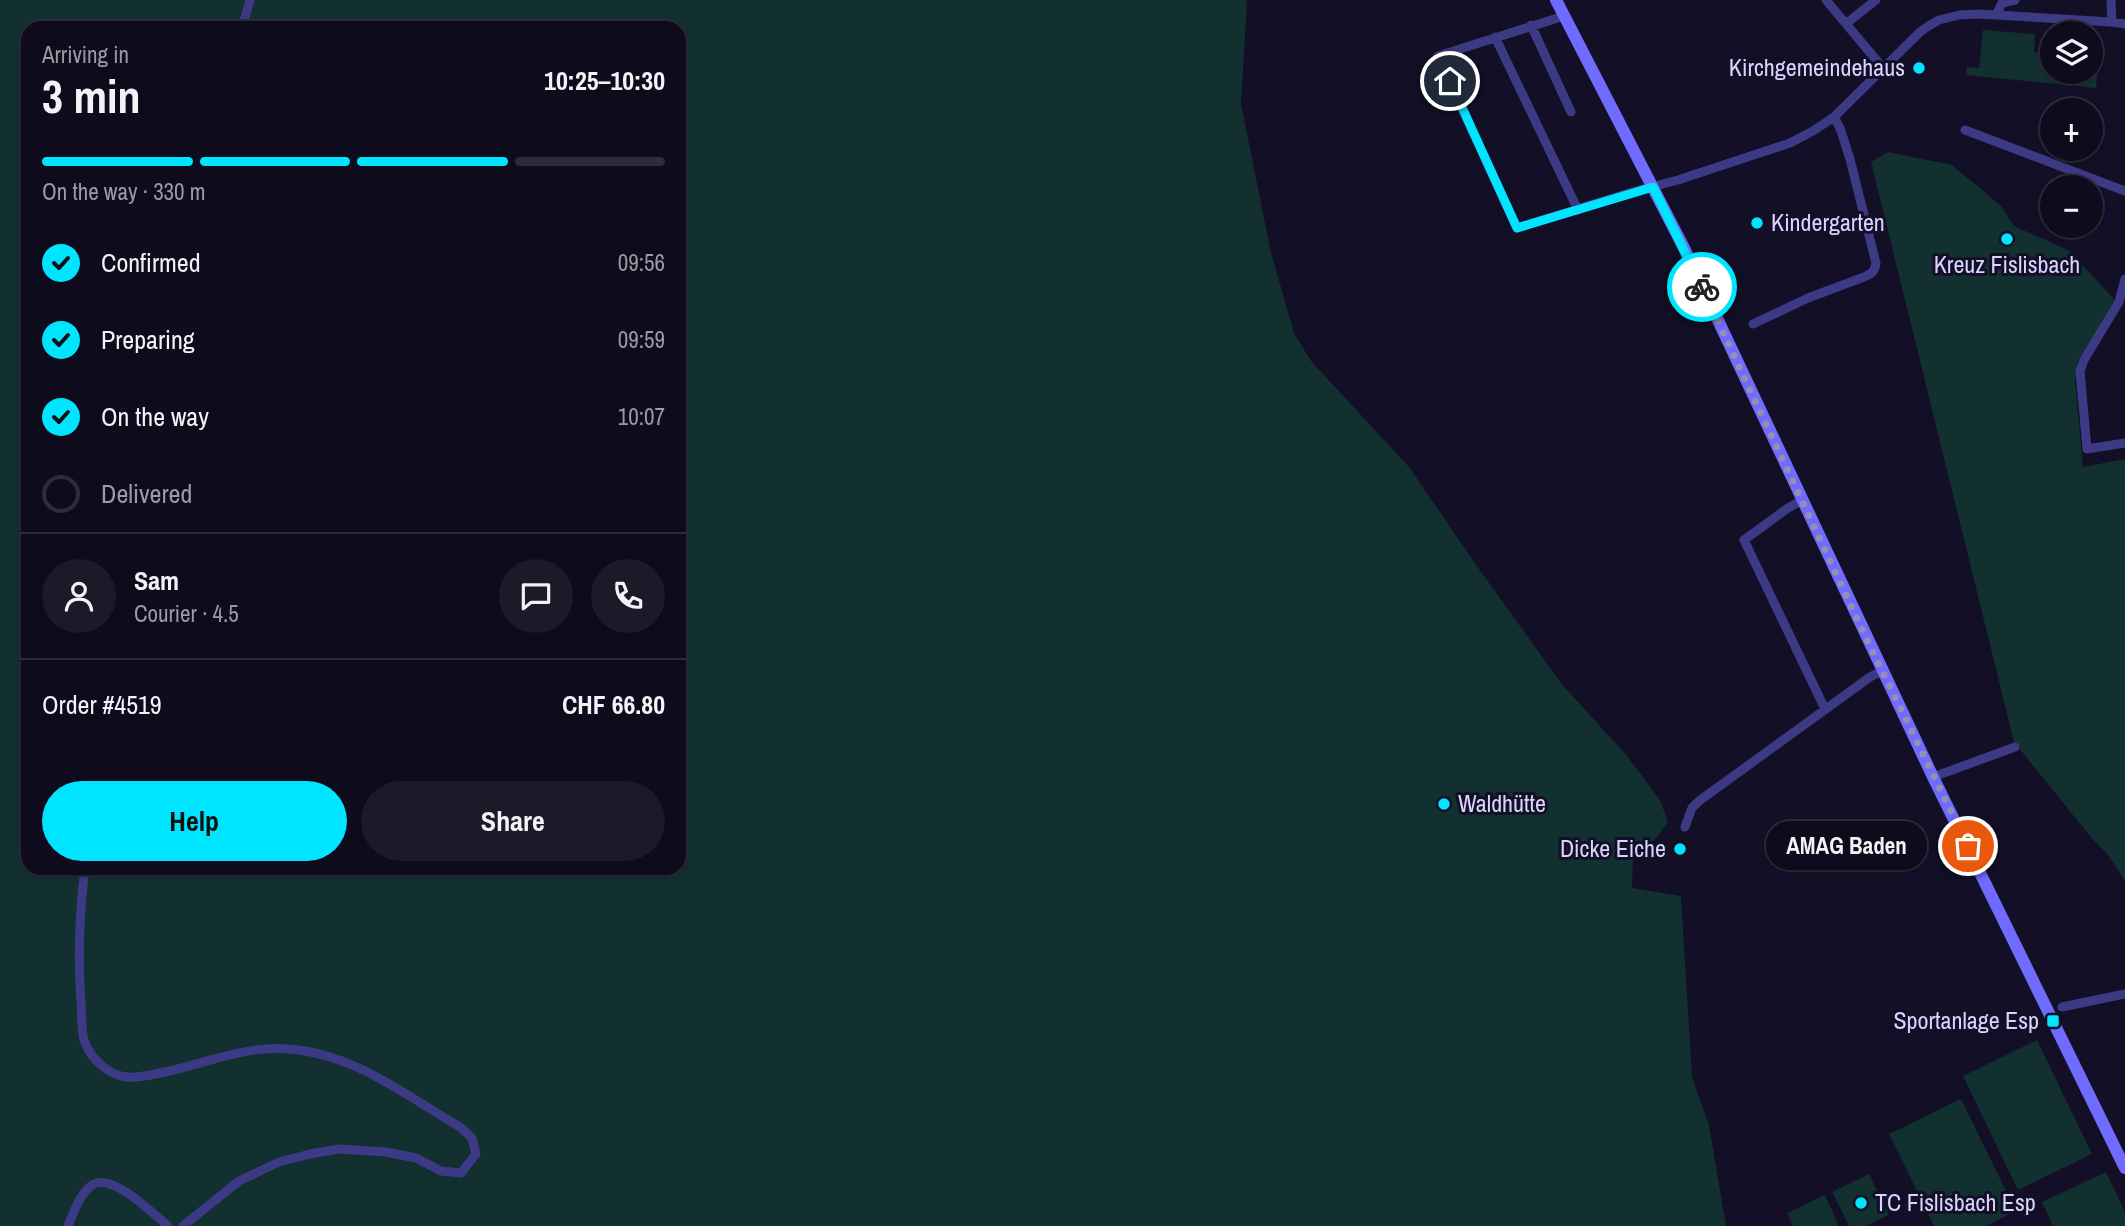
<!DOCTYPE html>
<meta charset="utf-8">
<style>
:root{--surface:#0e0b1c;--page:#1c1929;--text:#f1f3f6;--muted:#9b9ba3;--line:#2e2b3b;--accent:#00e5ff}
body{margin:0;font-family:"Archivo Narrow",sans-serif;background:var(--page);color:var(--text);height:100vh;display:flex;flex-direction:column;font-size:26px;white-space:nowrap}
*{box-sizing:border-box;margin:0}
p{font-size:23px;color:var(--muted)}
.icon{flex:none;width:38px;height:38px;fill:none;stroke:currentColor;stroke-width:2;stroke-linecap:round;stroke-linejoin:round}
.map{position:relative;flex:1;overflow:hidden}
.details{position:absolute;left:21px;top:21px;width:665px;height:854px;display:flex;flex-direction:column;background:var(--surface);border-radius:21px;box-shadow:0 2px 5px #0004,0 0 0 2px var(--line)}
.details>*{flex:none}
.buttons{position:absolute;left:2040px;top:21px;display:grid;gap:14px}
.buttons a{display:grid;place-items:center;width:63px;height:63px;border-radius:50%;background:var(--surface);box-shadow:0 2px 5px #0004,0 0 0 2px var(--line);font-size:35px}
.pin{position:absolute;display:grid;place-items:center;width:60px;height:60px;color:#fff;margin:-30px;border:4px solid #fff;border-radius:50%;box-shadow:0 2px 7px #0007}
.courier{position:absolute;display:grid;place-items:center;width:70px;height:70px;margin:-35px;border:5px solid #00e5ff;border-radius:50%;background:#fff;color:#222;box-shadow:0 2px 9px #0007}
.bubble{position:absolute;height:49px;border-radius:24px;background:var(--surface);box-shadow:0 2px 5px #0004,0 0 0 2px var(--line);font-size:23px;font-weight:700;line-height:49px;text-align:center}
.head em{font-style:normal;font-weight:700}
.head div{display:flex;flex-direction:column-reverse}
.head{display:flex;align-items:center;justify-content:space-between;height:119px;padding:0 21px}
h1{font-size:46px;font-weight:700;line-height:52px}
.bar{display:grid;grid-template-columns:repeat(4,1fr);gap:10px 7px;align-content:center;height:84px;padding:0 21px}
.bar i{height:9px;border-radius:5px;background:var(--line)}
.bar .active{background:var(--accent)}
.bar p{grid-column:span 4}
.line{display:flex;align-items:center;gap:18px;padding:0 21px;border-top:2px solid var(--line)}
.line div{flex:1}
.round{display:grid;place-items:center;flex:none;width:74px;height:74px;border-radius:37px;background:var(--page)}
ol{padding:0 21px;list-style:none}
li{display:flex;align-items:center;gap:21px;height:77px}
li p{margin-inline-start:auto}
li .icon{padding:7px;border-radius:50%;background:var(--accent);color:#111;stroke-width:4}
li:last-child{color:var(--muted)}
li i{width:38px;height:38px;border:4px solid var(--line);border-radius:50%}
.button{display:flex;gap:14px;margin-top:auto;padding:14px 21px}
.button a{flex:1;height:80px;border-radius:42px;background:var(--accent);color:#111;font-size:28px;font-weight:700;line-height:80px;text-align:center}
.button a+a{background:var(--page);color:var(--text)}
.map>svg:first-child{display:block}
.green{fill:#12302f;fill-rule:evenodd}
.lines{fill:none;stroke-linecap:round;stroke-linejoin:round}
.street{stroke:#3d3a85;stroke-width:9}
.secondary{stroke:#6f6bff;stroke-width:12}
.done{stroke:#948fb3;stroke-width:7;stroke-dasharray:0 12.6}
.route{stroke:#00e5ff;stroke-width:9}
.poi-dot{fill:#00e5ff;stroke:#130f26;stroke-width:2.5}
.labels{text-anchor:middle;stroke-width:6;stroke-linejoin:round;paint-order:stroke}
.poi-label{font-size:24px;fill:#d9d4ff;stroke:#130f26;text-anchor:end}
</style>
<div class="map">
<svg width="2125" height="1226" viewBox="0 0 2125 1226">
<rect width="100%" height="100%" fill="#130f26"/>
<path class="green" d="M0 0H1247L1241 104 1271 253 1294 333 1311 361 1409 467 1474 562 1560 682 1627 756 1660 800 1668 822 1657 837 1633 859 1632 888 1681 896 1692 1077 1709 1125 1726 1226H0ZM28 28H679V868H28Z
M1983 30 2035 34 2034 52 2053 54V72H2091V48L2104 50 2098 70 2096 88 1966 75 1967 67 1979 68Z
M1888 152 1952 165 2000 205 2014 226 2068 250 2116 301 2078 362 2075 379 2083 467 2125 459V881L2108 855 2090 836 2014 742 1871 162Z
M2037 1040 2092 1154 2018 1190 1963 1076Z
M1961 1099 2016 1211 1986 1226H1934L1889 1134Z
M2106 1172 2125 1212V1226H2053L2042 1202Z
M1869 1174 1889 1215 1866 1226H1849L1832 1192Z
M1825 1195 1839 1226H1793L1787 1213Z"/>
<g class="lines">
<path class="street" d="M1826 0 1883 68
M2111 0 2112 22
M1996 15 2002 3 2015 0
M1564 16 1438 56 1517 228 1636 191 1678 180 1790 143 1813 131 1834 117 1920 32 1930 25 1939 20 1959 15 1979 14 2112 22 2125 24
M1847 23 1876 0
M1531 25 1571 112
M242 28 250 0
M1495 37 1578 210
M1965 130 2125 191
M2125 279 2119 302 2084 360 2080 371 2087 449 2125 443
M1753 324 1808 298 1864 277C1871 274 1875 272 1876 263L1850 159 1840 128 1834 117
M1801 501 1788 508 1744 540 1825 709
M1933 777 2015 747
M1685 827 1692 808 1699 801 1870 677 1882 671
M83 868 84 876C79 918 78 960 81 1003 82 1015 81 1029 84 1040 91 1061 113 1080 136 1077 188 1072 235 1045 288 1049 353 1053 405 1095 460 1127L472 1138 476 1154 461 1173 441 1171 416 1158 386 1152 339 1149 310 1154 279 1162 239 1181 183 1226
M2062 1007 2125 994
M68 1226C74 1212 80 1192 94 1184 114 1174 153 1214 168 1226"/>
<path class="secondary" d="M1556 0 1684 248 1933 777 2125 1168"/>
</g>
<g class="lines">
<path class="done" d="M1702 287 1867 640 1968 846"/>
<path class="route" d="M1450 81 1517 228 1653 187 1702 287"/>
</g>
<g class="poi-dot">
<circle cx="1919" cy="68" r="7"/>
<circle cx="1757" cy="223" r="7"/>
<circle cx="2007" cy="239" r="7"/>
<circle cx="1444" cy="804" r="7"/>
<circle cx="1680" cy="849" r="7"/>
<rect x="2046" y="1014" width="14" height="14" rx="3.5"/>
<circle cx="1861" cy="1203" r="7"/>
</g>
<g class="labels">
<g class="poi-label">
<text x="1905" y="76">Kirchgemeindehaus</text>
<text x="1771" y="231" text-anchor="start">Kindergarten</text>
<text x="2007" y="273" text-anchor="middle">Kreuz Fislisbach</text>
<text x="1458" y="812" text-anchor="start">Waldhütte</text>
<text x="1666" y="857">Dicke Eiche</text>
<text x="2039" y="1029">Sportanlage Esp</text>
<text x="1875" y="1211" text-anchor="start">TC Fislisbach Esp</text>
</g>
</g>
</svg>
<div class="buttons">
<a><svg class="icon" aria-label="layers" viewBox="0 0 24 24"><path d="M12 4l9 5-9 5-9-5zM3 14l9 5 9-5"/></svg></a>
<a>+</a>
<a>−</a>
</div>
<div class="pin" style="left:1968px;top:846px;background:#ea580c"><svg class="icon" aria-label="bag" viewBox="0 0 24 24"><path d="M5 8h14l-1 12H6zM9 8a3 3 0 0 1 6 0"/></svg></div>
<div class="pin" style="left:1450px;top:81px;background:#1f2937"><svg class="icon" aria-label="home" viewBox="0 0 24 24"><path d="M3 11l9-7 9 7M6 9v11h12V9"/></svg></div>
<div class="courier" style="left:1702px;top:287px"><svg class="icon" aria-label="bike" viewBox="0 0 24 24"><circle cx="6" cy="16" r="4"/><circle cx="18" cy="16" r="4"/><path d="M6 16l4-8h5l3 8M10 8l3 8H6M13 5h3"/></svg></div>
<div class="bubble" style="left:1766px;top:821px;width:161px">AMAG Baden</div>
<section class="details">
<div class="head"><div><h1>3 min</h1><p>Arriving in</p></div><em>10:25–10:30</em></div>
<div class="bar"><i class="active"></i><i class="active"></i><i class="active"></i><i></i><p>On the way · 330 m</p></div>
<ol>
<li><svg class="icon" aria-label="check" viewBox="0 0 24 24"><path d="M5 12l5 5 9-10"/></svg>Confirmed<p>09:56</p></li>
<li><svg class="icon" aria-label="check" viewBox="0 0 24 24"><path d="M5 12l5 5 9-10"/></svg>Preparing<p>09:59</p></li>
<li><svg class="icon" aria-label="check" viewBox="0 0 24 24"><path d="M5 12l5 5 9-10"/></svg>On the way<p>10:07</p></li>
<li><i></i>Delivered</li>
</ol>
<div class="line" style="height:126px"><a class="round"><svg class="icon" aria-label="person" viewBox="0 0 24 24"><circle cx="12" cy="8" r="4"/><path d="M4 21q1-7 8-7t8 7"/></svg></a><div><b>Sam</b><p>Courier · 4.5</p></div><a class="round"><svg class="icon" aria-label="chat" viewBox="0 0 24 24"><path d="M4 5h16v11H9l-5 4z"/></svg></a><a class="round"><svg class="icon" aria-label="phone" viewBox="0 0 24 24"><path d="M5 4h4l2 5-3 2q2 4 5 5l2-3 5 2v4C11 20 4 13 5 4z"/></svg></a></div>
<div class="line" style="height:91px"><div>Order #4519</div><b>CHF 66.80</b></div>
<div class="button"><a>Help</a><a>Share</a></div>
</section>
</div>
